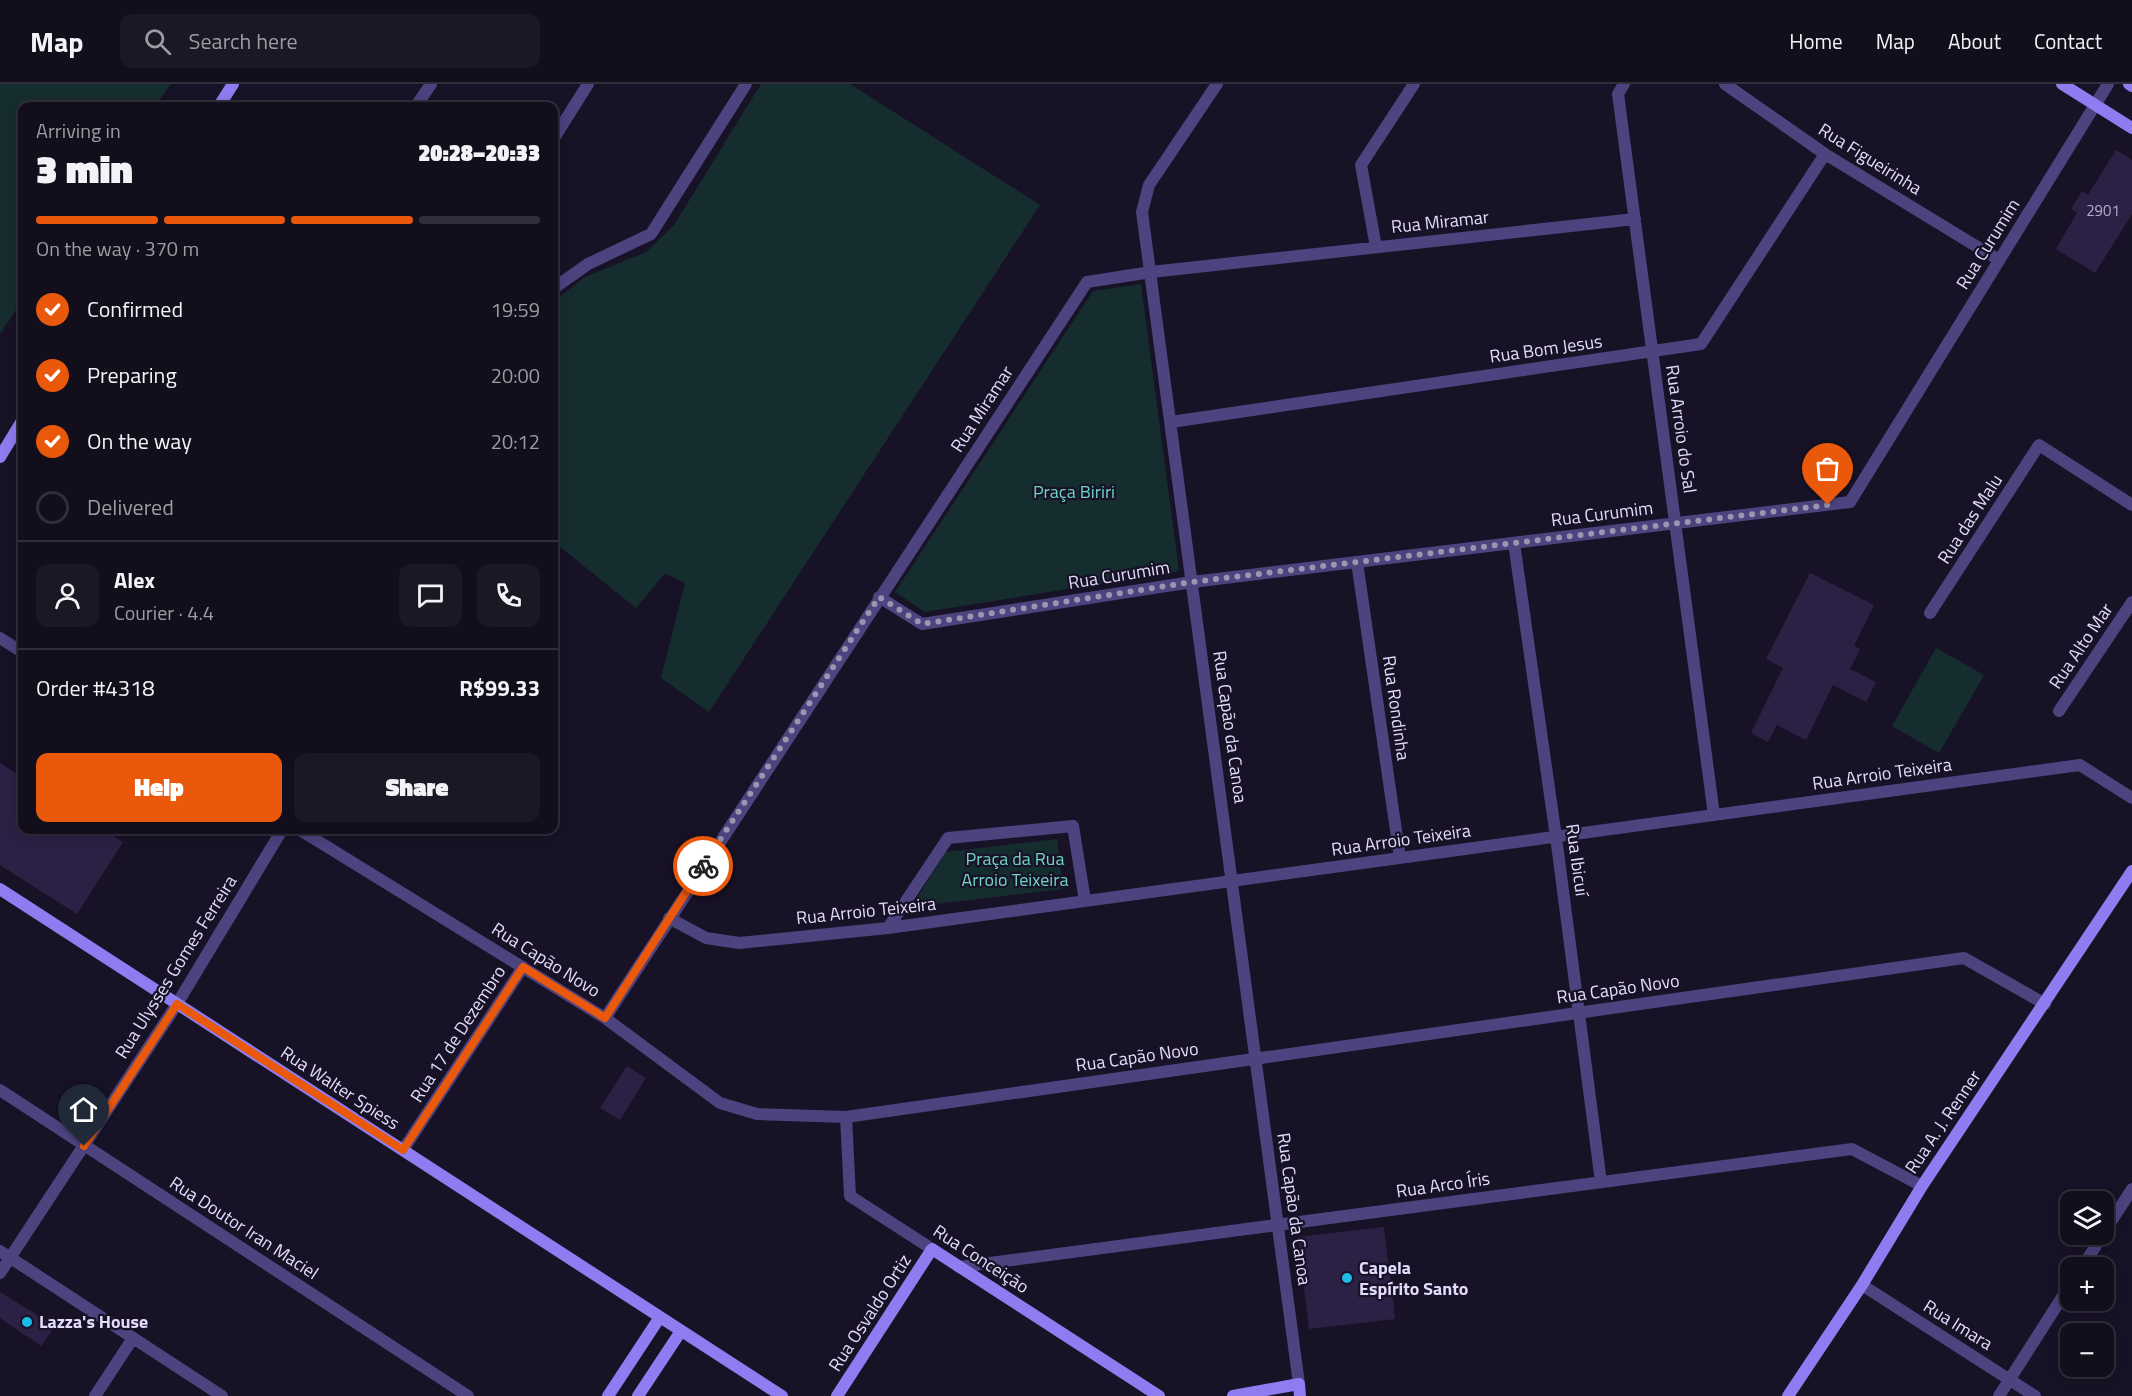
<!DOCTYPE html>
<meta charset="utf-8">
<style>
:root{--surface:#120e1c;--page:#1b1725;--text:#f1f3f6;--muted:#9c9ca3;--line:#312e3b;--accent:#ea580c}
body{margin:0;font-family:"Titillium Web",sans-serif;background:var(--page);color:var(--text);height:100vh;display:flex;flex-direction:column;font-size:22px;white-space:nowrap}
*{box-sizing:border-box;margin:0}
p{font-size:20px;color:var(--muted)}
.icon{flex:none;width:33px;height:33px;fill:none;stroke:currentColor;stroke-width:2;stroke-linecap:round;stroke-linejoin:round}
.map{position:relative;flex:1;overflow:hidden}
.sheet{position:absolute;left:18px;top:18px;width:540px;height:732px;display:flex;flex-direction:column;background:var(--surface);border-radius:12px;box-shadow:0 3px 15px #0003,0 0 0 2px var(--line)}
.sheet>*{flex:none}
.controls{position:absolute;left:2060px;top:1107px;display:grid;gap:12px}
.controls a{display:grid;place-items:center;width:54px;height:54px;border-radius:12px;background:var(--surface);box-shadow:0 3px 15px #0003,0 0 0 2px var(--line);font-size:30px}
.pin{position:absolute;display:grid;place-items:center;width:51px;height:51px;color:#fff;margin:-62px -26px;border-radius:50% 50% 50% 0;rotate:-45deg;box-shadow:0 0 6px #0007}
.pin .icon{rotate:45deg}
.courier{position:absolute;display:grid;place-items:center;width:60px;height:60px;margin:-30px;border:4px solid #ea580c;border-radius:50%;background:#fff;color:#222;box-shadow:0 2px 8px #0007}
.overview em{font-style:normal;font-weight:800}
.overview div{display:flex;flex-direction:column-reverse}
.overview{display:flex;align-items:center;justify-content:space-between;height:102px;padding:0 18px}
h1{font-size:39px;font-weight:800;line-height:45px}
.bar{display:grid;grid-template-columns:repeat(4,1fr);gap:9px 6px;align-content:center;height:72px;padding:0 18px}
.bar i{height:8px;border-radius:4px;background:var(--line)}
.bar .selected{background:var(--accent)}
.bar p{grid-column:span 4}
.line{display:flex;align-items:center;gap:15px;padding:0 18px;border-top:2px solid var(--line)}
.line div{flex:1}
.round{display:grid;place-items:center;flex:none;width:63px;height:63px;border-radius:12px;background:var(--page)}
ol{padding:0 18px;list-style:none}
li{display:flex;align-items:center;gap:18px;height:66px}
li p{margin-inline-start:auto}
li .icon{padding:6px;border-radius:50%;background:var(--accent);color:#fff;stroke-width:4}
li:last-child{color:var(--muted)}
li i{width:33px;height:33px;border:3px solid var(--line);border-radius:50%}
.action{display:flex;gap:12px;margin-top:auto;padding:12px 18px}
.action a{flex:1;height:69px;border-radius:12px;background:var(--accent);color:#fff;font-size:24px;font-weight:800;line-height:69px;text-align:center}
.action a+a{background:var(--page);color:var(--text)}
header{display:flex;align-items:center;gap:36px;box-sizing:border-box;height:84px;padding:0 30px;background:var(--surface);border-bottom:2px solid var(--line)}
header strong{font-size:28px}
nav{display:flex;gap:33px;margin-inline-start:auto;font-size:21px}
.search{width:420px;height:54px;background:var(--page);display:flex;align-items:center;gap:15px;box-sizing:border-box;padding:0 21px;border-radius:12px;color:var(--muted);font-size:22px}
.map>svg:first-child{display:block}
.green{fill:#162d2f}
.building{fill:#2c2145}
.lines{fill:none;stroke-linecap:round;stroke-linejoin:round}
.street{stroke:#4c437f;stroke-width:12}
.secondary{stroke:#8d7df0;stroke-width:12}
.done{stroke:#9b95b0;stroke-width:6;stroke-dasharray:0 10.8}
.route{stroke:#ea580c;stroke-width:8}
.poi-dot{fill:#1dbbe5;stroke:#181226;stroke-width:2}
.labels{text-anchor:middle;stroke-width:4.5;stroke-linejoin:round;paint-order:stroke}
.number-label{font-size:15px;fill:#b4acce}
.street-label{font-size:18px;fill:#e2dbfb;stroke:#181226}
.park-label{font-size:18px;fill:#6fd3c6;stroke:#181226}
.poi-label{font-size:18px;font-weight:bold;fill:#e2dbfb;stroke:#181226;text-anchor:start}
</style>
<header>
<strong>Map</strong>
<div class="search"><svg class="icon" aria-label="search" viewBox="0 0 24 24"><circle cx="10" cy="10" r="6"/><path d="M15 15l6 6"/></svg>Search here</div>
<nav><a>Home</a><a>Map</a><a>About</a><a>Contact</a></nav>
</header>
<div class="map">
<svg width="2132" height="1312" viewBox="0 0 2132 1312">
<rect width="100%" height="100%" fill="#181226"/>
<path class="green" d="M0 0H171L155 22H22V217L0 250Z
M761 0H850L1040 121 709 628 661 594 685 499 665 489 636 524 554 458V217L585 193 646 168 674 141Z
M1141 200 1179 487 925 528 895 508 1093 207Z
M1936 564 1984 591 1939 669 1892 642Z
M1057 755 1063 805 911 823 946 768Z"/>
<path class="building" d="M2116 66 2132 76V130L2095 189 2056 165 2077 129 2071 125 2082 107 2088 111Z
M1810 489 1874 521 1854 562 1860 565 1850 585 1876 598 1866 618 1833 601 1806 656 1777 641 1768 658 1751 649 1783 584 1766 575Z
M0 679 22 693V746H104L123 758 77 830 0 781Z
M627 982 646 994 620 1036 600 1024Z
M1384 1143 1395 1235 1309 1245 1298 1153Z
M0 1208 55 1242 41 1262 0 1234Z"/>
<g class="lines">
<path class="street" d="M1217 0 1149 101 1142 128 1299 1300
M1624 0 1618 10 1714 731
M1725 0 1825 70 1999 176
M416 22 431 0
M554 54 588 0
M1376 163 1361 81 1414 0
M554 204 588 180 651 150 746 0
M1171 338 1701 260 1825 70
M1514 459 1556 753 1601 1098
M1357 478 1400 774
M879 513 922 540 1192 498 1850 418 2108 0
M1930 529 2039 361 2132 421
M0 554 22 568
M2059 627 2132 518
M300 746 605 934 720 1019 757 1030 846 1033 1964 874 2045 920
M669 834 706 854 739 859 888 844 2080 681 2132 714
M888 844 948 754 1073 742 1085 817
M605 934 1087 198 1151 188 1635 135
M0 1006 468 1312
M846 1033 850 1112 932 1165
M403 1066 523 883
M2103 1150 2132 1105
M0 1167 222 1312
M959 1183 1852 1065 1922 1102
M2082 1184 2103 1150
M0 1189 177 920 282 746
M1862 1201 2035 1312
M95 1312 133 1254
M1999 1312 2070 1201"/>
<path class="secondary" d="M2062 0 2132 44
M2129 0 2132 2
M219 22 233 0
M0 373 22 337
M0 805 782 1312
M608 1312 660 1233
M638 1312 681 1247
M837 1312 932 1165 1159 1312
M1233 1312 1299 1300 1300 1312
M1788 1312 1862 1201 1922 1102 2132 787"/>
</g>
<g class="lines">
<path class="done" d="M703 782 879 513 922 540 1192 498 1828 421"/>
<path class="route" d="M84 1062 177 920 403 1066 523 883 605 934 703 782"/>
</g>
<g class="poi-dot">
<circle cx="1347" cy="1194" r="6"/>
<circle cx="27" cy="1238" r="6"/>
</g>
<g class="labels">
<g class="number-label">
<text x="2103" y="132">2901</text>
</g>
<g class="street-label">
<text transform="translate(1870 75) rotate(32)" y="6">Rua Figueirinha</text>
<text transform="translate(1440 138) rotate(-6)" y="6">Rua Miramar</text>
<text transform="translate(1988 160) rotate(-58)" y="6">Rua Curumim</text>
<text transform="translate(1546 265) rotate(-8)" y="6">Rua Bom Jesus</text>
<text transform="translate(982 325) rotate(-57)" y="6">Rua Miramar</text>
<text transform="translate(1681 345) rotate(82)" y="6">Rua Arroio do Sal</text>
<text transform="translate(1602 430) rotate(-7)" y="6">Rua Curumim</text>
<text transform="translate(1970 435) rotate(-57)" y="6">Rua das Malu</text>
<text transform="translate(1119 491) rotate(-9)" y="6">Rua Curumim</text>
<text transform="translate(2081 562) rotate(-56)" y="6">Rua Alto Mar</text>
<text transform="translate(1396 624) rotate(82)" y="6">Rua Rondinha</text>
<text transform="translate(1230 643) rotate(82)" y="6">Rua Capão da Canoa</text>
<text transform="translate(1882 690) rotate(-8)" y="6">Rua Arroio Teixeira</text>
<text transform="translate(1401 756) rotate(-8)" y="6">Rua Arroio Teixeira</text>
<text transform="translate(1577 776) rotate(82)" y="6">Rua Ibicuí</text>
<text transform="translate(866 827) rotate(-6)" y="6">Rua Arroio Teixeira</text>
<text transform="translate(546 876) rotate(32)" y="6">Rua Capão Novo</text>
<text transform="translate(176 883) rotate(-58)" y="6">Rua Ulysses Gomes Ferreira</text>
<text transform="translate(1618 905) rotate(-8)" y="6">Rua Capão Novo</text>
<text transform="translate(458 950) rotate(-57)" y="6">Rua 17 de Dezembro</text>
<text transform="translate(1137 973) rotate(-8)" y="6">Rua Capão Novo</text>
<text transform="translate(340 1004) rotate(33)" y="6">Rua Walter Spiess</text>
<text transform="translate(1943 1038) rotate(-56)" y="6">Rua A. J. Renner</text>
<text transform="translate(1443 1101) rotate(-8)" y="6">Rua Arco Íris</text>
<text transform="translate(1294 1125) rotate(82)" y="6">Rua Capão da Canoa</text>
<text transform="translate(244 1144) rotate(33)" y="6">Rua Doutor Iran Maciel</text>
<text transform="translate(981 1175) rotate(33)" y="6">Rua Conceição</text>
<text transform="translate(870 1229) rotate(-57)" y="6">Rua Osvaldo Ortiz</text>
<text transform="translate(1958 1241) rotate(32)" y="6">Rua Imara</text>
</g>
<g class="park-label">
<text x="1074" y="414">Praça Biriri</text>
<text x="1015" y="781">Praça da Rua<tspan x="1015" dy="21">Arroio Teixeira</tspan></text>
</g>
<g class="poi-label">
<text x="1359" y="1190">Capela<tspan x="1359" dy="21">Espírito Santo</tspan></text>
<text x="39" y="1244">Lazza's House</text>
</g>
</g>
</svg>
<div class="controls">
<a><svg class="icon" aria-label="layers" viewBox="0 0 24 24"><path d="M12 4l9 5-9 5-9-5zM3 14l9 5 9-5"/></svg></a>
<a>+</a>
<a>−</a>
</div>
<div class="pin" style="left:1828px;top:421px;background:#ea580c"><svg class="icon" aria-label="bag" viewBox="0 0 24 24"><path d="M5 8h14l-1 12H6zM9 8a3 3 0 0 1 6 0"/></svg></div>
<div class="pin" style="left:84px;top:1062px;background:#1f2937"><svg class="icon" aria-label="home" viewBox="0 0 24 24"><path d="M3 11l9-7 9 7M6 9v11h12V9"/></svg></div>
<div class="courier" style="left:703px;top:782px"><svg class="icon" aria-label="bike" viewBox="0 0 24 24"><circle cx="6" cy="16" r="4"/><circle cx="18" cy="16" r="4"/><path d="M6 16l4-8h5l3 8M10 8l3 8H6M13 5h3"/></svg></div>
<section class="sheet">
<div class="overview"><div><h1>3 min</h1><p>Arriving in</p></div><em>20:28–20:33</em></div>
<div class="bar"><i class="selected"></i><i class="selected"></i><i class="selected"></i><i></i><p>On the way · 370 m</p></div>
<ol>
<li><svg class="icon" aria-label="check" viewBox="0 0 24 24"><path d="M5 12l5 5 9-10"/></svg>Confirmed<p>19:59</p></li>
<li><svg class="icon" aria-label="check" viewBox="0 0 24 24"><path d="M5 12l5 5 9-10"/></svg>Preparing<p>20:00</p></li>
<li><svg class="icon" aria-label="check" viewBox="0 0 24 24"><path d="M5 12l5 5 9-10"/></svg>On the way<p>20:12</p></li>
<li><i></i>Delivered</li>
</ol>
<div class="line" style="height:108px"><a class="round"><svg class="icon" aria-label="person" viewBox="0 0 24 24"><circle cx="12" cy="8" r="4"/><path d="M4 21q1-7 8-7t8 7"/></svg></a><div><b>Alex</b><p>Courier · 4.4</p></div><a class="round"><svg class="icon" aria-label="chat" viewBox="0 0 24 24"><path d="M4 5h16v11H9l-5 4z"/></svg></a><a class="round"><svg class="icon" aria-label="phone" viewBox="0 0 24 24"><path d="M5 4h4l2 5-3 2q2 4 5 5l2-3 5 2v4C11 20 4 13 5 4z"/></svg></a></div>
<div class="line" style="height:78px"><div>Order #4318</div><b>R$99.33</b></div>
<div class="action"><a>Help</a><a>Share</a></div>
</section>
</div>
